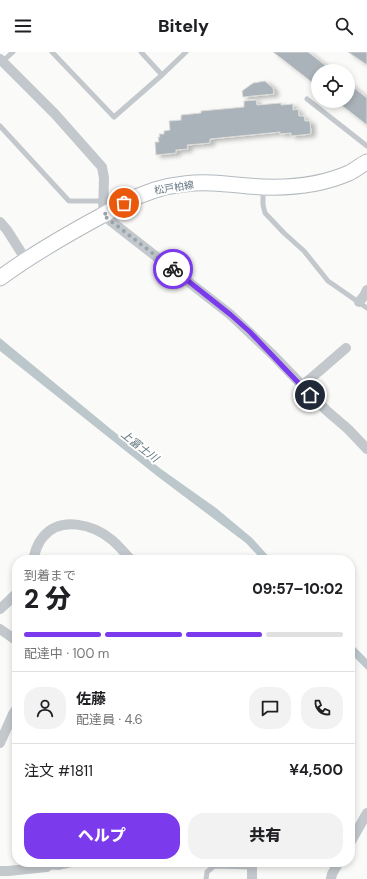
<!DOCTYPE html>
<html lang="ja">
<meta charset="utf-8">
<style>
:root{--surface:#fff;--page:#f2f2f2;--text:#202124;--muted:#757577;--line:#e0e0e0;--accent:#7c3aed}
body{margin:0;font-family:"DM Sans","Noto Sans JP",sans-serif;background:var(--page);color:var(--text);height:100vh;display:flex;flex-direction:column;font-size:15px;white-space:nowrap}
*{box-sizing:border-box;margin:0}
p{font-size:13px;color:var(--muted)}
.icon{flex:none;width:22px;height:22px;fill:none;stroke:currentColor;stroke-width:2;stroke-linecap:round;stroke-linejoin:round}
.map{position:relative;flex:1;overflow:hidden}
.details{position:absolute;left:12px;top:503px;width:343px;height:312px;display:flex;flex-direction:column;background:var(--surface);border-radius:16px;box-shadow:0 2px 6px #0003}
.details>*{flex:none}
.tools{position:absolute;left:311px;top:12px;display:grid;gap:8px}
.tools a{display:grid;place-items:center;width:44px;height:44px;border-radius:50%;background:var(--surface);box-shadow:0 2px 6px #0003;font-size:20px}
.pin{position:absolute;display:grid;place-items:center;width:34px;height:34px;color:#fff;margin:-17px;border:2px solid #fff;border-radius:50%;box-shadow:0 1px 4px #0007}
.courier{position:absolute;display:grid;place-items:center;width:40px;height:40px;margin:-20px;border:3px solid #7c3aed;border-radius:50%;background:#fff;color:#222;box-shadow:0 1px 5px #0007}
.overview em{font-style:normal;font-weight:800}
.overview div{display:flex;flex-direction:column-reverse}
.overview{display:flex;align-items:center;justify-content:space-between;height:68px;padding:0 12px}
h1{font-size:26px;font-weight:800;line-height:30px}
.bar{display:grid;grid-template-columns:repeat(4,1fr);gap:6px 4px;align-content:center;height:48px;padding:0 12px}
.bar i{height:5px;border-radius:3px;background:var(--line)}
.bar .on{background:var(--accent)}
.bar p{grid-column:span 4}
.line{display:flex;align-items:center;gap:10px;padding:0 12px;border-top:1px solid var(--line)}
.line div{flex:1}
.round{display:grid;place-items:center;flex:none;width:42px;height:42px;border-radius:16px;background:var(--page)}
.cta{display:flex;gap:8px;margin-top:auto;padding:8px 12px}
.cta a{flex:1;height:46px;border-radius:16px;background:var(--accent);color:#fff;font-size:16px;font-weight:800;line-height:46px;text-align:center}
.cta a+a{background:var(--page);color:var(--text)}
header{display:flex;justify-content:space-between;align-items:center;height:52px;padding:0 12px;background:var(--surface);font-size:18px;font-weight:800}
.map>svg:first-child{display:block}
.water{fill:#bbc7cb}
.building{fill:#aab3b9;stroke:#dcdcda;filter:url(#shadow)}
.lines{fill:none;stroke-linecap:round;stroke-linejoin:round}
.secondary-casing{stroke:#b3babf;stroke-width:17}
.service{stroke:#c3c8cc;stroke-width:5}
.minor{stroke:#c3c8cc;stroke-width:10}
.secondary{stroke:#fff;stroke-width:15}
.done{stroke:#99a4ac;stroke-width:4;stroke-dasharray:0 7.2}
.route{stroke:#7c3aed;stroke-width:5}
.labels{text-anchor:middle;stroke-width:4;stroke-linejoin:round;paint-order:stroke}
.street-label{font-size:10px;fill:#657683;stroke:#fff}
.water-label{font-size:11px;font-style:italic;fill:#60757c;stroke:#fff}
</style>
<header><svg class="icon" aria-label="menu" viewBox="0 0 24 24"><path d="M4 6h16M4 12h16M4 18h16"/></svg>Bitely<svg class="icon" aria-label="search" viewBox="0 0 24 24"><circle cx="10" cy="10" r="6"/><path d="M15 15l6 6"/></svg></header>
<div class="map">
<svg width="367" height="827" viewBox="0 0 367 827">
<defs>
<filter id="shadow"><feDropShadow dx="4.5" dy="2.5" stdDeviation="2" flood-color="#0004"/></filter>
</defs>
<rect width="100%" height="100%" fill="#fafaf8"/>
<path class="water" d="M0 286 112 378 161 417 216 456 252 486 272 508H262L246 491 157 424 0 299Z
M350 590 367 607V618L350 601Z"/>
<path class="building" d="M273 0H308L333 19H318V35Z
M348 0H367V13Z
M265 29 273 36 274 42 243 45 242 39 253 31Z
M348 31 367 46V73L336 49H348Z
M256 48 257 53 281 51V53L293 52V58L298 57 299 64H304L305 69H310L311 82 291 84V81L280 82V80L210 87V91L187 93 188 97 176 98V101L156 103 155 90H159L158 85H160L159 82H164V79L170 78 169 69 181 68V63L201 61V59L244 55V49Z"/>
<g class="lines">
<defs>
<path id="secondary" d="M0 226C31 203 66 183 101 164 109 160 116 155 124 151 143 141 163 134 184 132 206 129 227 132 248 134 282 137 317 135 349 121 355 118 361 113 367 110"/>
</defs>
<use href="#secondary" class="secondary-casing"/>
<path class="service" d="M52 0 114 65 162 23 186 0
M141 0 162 23
M3 9 13 0
M307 47 367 94
M0 74 69 149H104
M263 137V153L265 161 284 181 304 199 328 229 367 256
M206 827 207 820 214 814 252 815"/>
<path class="minor" d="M0 7 55 62 102 115 104 126 103 163 231 263 271 301 327 359 348 377 367 397
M0 170 7 178 26 208
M359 250 364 244 367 238
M302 334 346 296
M33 508C35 500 37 492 43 485 60 464 93 472 112 488 119 494 125 501 131 508
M0 557 17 541
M0 577 17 589
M0 691 13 662 17 656
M350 791 367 761
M0 819H8L47 815 50 812 59 813 72 810
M252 827V810
M331 827 332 822 339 810"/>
<use href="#secondary" class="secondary"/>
</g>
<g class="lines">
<path class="done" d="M124 151 103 163 173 217"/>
<path class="route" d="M173 217 231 263 250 280 310 343"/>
</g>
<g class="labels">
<g class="street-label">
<text transform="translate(174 135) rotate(-9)" y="4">松戸柏線</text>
</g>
<g class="water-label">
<text transform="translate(140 394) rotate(38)" y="4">上富士川</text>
</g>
</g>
</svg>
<div class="tools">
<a><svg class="icon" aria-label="locate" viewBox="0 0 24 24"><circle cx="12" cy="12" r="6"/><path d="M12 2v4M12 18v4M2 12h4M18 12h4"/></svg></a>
</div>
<div class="pin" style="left:124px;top:151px;background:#ea580c"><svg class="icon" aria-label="bag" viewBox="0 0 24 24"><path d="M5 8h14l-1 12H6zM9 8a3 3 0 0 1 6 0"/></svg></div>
<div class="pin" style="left:310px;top:343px;background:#1f2937"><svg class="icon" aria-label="home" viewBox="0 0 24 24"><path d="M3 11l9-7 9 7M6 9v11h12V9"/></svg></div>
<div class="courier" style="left:173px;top:217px"><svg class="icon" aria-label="bike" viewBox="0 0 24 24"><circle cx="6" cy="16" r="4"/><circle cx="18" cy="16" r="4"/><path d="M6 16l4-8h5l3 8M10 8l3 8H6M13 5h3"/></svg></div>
<section class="details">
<div class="overview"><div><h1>2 分</h1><p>到着まで</p></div><em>09:57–10:02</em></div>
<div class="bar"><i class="on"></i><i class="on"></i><i class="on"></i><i></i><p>配達中 · 100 m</p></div>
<div class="line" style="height:72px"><a class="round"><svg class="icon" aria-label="person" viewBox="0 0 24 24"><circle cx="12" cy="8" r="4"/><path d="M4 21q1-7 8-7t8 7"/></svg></a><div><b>佐藤</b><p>配達員 · 4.6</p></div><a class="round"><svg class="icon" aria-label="chat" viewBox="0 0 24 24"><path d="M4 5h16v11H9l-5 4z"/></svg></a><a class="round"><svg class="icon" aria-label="phone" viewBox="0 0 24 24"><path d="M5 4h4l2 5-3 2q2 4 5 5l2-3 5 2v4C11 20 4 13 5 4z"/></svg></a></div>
<div class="line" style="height:52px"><div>注文 #1811</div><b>¥4,500</b></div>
<div class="cta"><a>ヘルプ</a><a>共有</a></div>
</section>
</div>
